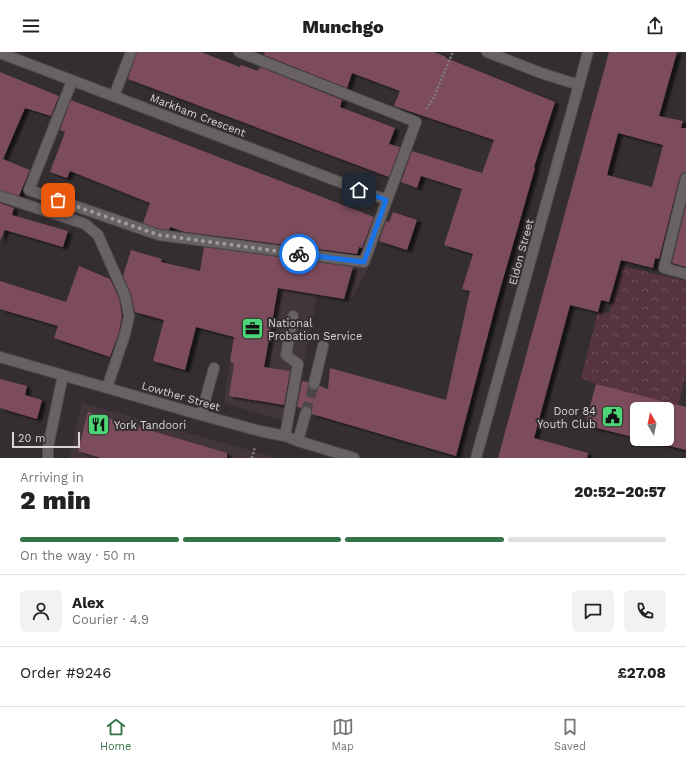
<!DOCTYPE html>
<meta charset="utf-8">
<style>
:root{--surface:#fff;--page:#f2f2f2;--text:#222;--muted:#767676;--line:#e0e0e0;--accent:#357348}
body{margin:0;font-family:"Work Sans",sans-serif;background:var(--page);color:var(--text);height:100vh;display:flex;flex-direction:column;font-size:15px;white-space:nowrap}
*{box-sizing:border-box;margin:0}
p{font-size:13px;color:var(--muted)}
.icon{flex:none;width:22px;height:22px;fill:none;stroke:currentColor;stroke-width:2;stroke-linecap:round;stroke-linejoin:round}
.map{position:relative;height:406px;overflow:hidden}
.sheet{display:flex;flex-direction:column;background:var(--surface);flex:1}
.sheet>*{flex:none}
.needle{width:26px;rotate:351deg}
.buttons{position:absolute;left:630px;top:350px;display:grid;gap:8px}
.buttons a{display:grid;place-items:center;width:44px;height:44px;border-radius:6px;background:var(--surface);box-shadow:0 1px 3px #0004;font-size:20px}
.scale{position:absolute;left:12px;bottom:10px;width:68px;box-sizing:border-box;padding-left:4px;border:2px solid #d9d5d6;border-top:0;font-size:11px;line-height:14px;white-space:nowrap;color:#d9d5d6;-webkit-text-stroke:3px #342e30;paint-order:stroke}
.pin{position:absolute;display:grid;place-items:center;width:34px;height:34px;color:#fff;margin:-17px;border-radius:8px;box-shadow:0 2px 6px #0006}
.courier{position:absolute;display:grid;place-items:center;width:40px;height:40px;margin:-20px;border:3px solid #1a73e8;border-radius:50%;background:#fff;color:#222;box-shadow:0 1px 5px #0007}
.head em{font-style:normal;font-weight:800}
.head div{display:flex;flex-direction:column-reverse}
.head{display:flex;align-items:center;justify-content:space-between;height:68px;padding:0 20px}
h1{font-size:26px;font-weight:800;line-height:30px}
.bar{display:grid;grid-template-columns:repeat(4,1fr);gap:6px 4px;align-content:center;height:48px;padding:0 20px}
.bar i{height:5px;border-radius:3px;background:var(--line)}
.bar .active{background:var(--accent)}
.bar p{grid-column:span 4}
.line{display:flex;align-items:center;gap:10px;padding:0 20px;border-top:1px solid var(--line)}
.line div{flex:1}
.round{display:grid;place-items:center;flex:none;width:42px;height:42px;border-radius:6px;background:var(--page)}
header{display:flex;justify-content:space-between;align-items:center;height:52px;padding:0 20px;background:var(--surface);font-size:18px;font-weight:800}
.tab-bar{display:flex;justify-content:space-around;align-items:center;height:56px;border-top:1px solid var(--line);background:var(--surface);font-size:11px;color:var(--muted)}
.tab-bar a{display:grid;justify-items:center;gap:2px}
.tab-bar .active{color:var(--accent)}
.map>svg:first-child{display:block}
.built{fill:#43363a}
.park{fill:url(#park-crowns)}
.building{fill:#7b4c5b;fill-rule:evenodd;filter:url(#shadow)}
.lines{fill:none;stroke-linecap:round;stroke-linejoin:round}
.minor-tunnel{stroke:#4d4749;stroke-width:10;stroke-dasharray:10 5;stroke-linecap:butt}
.minor-casing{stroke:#514c4d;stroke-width:12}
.path{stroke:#807b7d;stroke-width:2.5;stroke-dasharray:2 2;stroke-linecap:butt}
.minor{stroke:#696263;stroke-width:10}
.done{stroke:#9f9b9c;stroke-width:4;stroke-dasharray:0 7.2}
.route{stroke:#1a73e8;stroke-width:5}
.labels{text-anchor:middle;stroke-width:4;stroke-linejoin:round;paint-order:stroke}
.street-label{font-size:11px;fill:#d9d5d6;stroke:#342e30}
.poi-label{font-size:11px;fill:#d9d5d6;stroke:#342e30;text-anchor:start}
</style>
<header><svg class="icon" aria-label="menu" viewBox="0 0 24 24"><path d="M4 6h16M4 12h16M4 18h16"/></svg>Munchgo<svg class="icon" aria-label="share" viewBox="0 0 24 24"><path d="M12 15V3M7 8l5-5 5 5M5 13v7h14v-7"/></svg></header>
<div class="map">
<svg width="686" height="406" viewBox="0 0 686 406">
<defs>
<pattern id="park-crowns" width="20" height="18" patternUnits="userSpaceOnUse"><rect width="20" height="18" fill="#55343e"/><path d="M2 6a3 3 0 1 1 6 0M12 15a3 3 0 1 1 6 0" fill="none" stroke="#6d5059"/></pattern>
<filter id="shadow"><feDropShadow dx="4.5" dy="2.5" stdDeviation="1" flood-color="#0009"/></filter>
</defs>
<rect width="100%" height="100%" fill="#342e30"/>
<path class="built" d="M247 200 368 216 352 247 317 245 292 371 224 351Z
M82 351 277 406H69Z"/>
<path class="park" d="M622 214 686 229V323L678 353 596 332 581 326 598 260 609 261Z"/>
<path class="building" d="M137 0H201L240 15 241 13 258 19 260 15 342 48 340 55 395 76 389 92 400 95 389 125 128 27Z
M265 0H434L446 5V6L555 50 534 115 535 116 497 248 456 404 312 362V358L308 354H305L301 356 297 355 302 329 308 330V334L312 338H316L320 334 328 337 330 316 446 348 470 239 462 237 473 202 444 193 462 137 421 124 417 136 401 130 412 99 482 121 494 88 394 54 400 39 352 21 347 36 264 3Z
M609 0H677L659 64 683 69 681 76H686V120L682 121 680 124 659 207 655 206 653 216 621 208 609 250 601 248 598 260 570 253 534 386 588 401 587 406H498ZM618 81 663 93 652 135 607 123Z
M0 20 59 44 51 64 25 56 3 107 30 118 19 144 0 138Z
M71 48 374 165 362 196 359 195 357 202 185 180 170 175 169 178 160 177 143 171 150 151 70 119 67 126 50 120 65 80 60 78Z
M0 151 14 156 12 163 68 179 63 195 5 178 0 189Z
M686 153V215L672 211Z
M393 160 417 168 407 198 379 189 386 169 389 170Z
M204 195 353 215 344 247 278 236 264 315 290 319 284 353 229 344 234 312 230 309 234 285 196 275 185 318 153 309 164 268 135 260 131 242 123 224 131 198 162 207 161 210 200 219Z
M79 214 110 227 119 246 122 264 119 280 110 305 54 286 58 274 0 257V229L66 250Z
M0 327 27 334 25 343 42 348 37 367 0 356Z
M596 332 686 355V398L641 387H667V357H637V386L585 373Z
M88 360 227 401V406H101L78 399Z"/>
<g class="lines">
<path class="minor-tunnel" d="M306 360 314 332"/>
<defs>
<path id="minor" d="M487 0 541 21 579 33
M0 1 387 148
M72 29 29 138 159 183 364 210 416 70 239 0
M114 44 131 0
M686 126 664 216 686 222
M0 144 85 172 98 183 125 244 129 264 125 282 107 336
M0 305 201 363 260 379 285 384 298 389 354 406
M314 332 323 294
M201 363 214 316
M285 384 298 312 286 303 293 264
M298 389 306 360
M48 406V395L63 323
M476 406 588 0"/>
</defs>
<use href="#minor" class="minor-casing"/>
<path class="path" d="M426 57 433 47 453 0
M252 406 255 395"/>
<use href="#minor" class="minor"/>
</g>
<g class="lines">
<path class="done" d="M58 148 159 183 299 202"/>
<path class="route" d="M299 202 364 210 386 148 359 138"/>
</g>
<defs>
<symbol id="office-square" viewBox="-11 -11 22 22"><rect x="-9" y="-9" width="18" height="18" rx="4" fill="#4cd677" stroke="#342e30"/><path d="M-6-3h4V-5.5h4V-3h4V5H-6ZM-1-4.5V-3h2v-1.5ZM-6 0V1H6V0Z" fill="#111"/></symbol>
<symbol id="civic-square" viewBox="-11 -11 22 22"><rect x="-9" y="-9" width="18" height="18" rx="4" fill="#4cd677" stroke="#342e30"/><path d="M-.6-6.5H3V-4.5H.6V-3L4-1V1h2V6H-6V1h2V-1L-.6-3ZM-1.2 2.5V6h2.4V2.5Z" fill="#111"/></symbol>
<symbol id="restaurant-square" viewBox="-11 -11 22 22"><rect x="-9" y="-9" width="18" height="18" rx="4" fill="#4cd677" stroke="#342e30"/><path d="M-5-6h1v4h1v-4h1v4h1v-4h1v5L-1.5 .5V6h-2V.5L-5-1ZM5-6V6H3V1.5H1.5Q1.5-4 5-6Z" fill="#111"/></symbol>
</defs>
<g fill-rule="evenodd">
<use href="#office-square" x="240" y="264" width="25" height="25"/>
<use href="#civic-square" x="600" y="352" width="25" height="25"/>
<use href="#restaurant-square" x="86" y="360" width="25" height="25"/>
</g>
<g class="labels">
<g class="street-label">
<text transform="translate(198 63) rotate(21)" y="4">Markham Crescent</text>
<text transform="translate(521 200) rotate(-75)" y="4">Eldon Street</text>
<text transform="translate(181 344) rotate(16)" y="4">Lowther Street</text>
</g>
<g class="poi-label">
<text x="268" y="275">National<tspan x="268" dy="13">Probation Service</tspan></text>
<text x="596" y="363" text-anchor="end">Door 84<tspan x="596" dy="13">Youth Club</tspan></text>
<text x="114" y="377">York Tandoori</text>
</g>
</g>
</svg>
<div class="buttons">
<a><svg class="needle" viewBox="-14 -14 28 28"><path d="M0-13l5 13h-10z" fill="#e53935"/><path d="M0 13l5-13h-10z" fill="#767676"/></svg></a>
</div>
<div class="scale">20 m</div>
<div class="pin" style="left:58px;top:148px;background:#ea580c"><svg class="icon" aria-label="bag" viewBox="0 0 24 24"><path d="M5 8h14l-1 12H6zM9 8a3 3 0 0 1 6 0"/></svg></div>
<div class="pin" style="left:359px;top:138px;background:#1f2937"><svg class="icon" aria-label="home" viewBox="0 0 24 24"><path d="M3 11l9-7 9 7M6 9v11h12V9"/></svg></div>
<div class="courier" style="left:299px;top:202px"><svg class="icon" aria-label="bike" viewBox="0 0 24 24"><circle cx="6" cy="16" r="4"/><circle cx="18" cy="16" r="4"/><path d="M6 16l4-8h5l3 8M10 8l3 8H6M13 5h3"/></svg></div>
</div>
<section class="sheet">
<div class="head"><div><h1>2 min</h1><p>Arriving in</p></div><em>20:52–20:57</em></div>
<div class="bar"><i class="active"></i><i class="active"></i><i class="active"></i><i></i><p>On the way · 50 m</p></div>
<div class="line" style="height:72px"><a class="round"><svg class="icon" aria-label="person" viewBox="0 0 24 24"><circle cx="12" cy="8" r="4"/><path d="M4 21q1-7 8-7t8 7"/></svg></a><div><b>Alex</b><p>Courier · 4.9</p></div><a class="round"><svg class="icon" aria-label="chat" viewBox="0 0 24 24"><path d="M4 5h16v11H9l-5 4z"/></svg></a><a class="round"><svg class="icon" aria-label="phone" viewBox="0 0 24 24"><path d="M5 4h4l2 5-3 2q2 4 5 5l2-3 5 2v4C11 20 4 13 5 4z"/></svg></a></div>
<div class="line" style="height:52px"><div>Order #9246</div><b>£27.08</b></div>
</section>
<nav class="tab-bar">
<a class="active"><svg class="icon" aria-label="home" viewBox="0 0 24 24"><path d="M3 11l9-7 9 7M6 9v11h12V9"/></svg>Home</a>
<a><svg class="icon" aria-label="map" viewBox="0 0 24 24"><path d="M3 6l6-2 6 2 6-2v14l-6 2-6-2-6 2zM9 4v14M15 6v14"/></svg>Map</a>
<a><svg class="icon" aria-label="saved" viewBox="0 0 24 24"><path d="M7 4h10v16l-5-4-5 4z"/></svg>Saved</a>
</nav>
